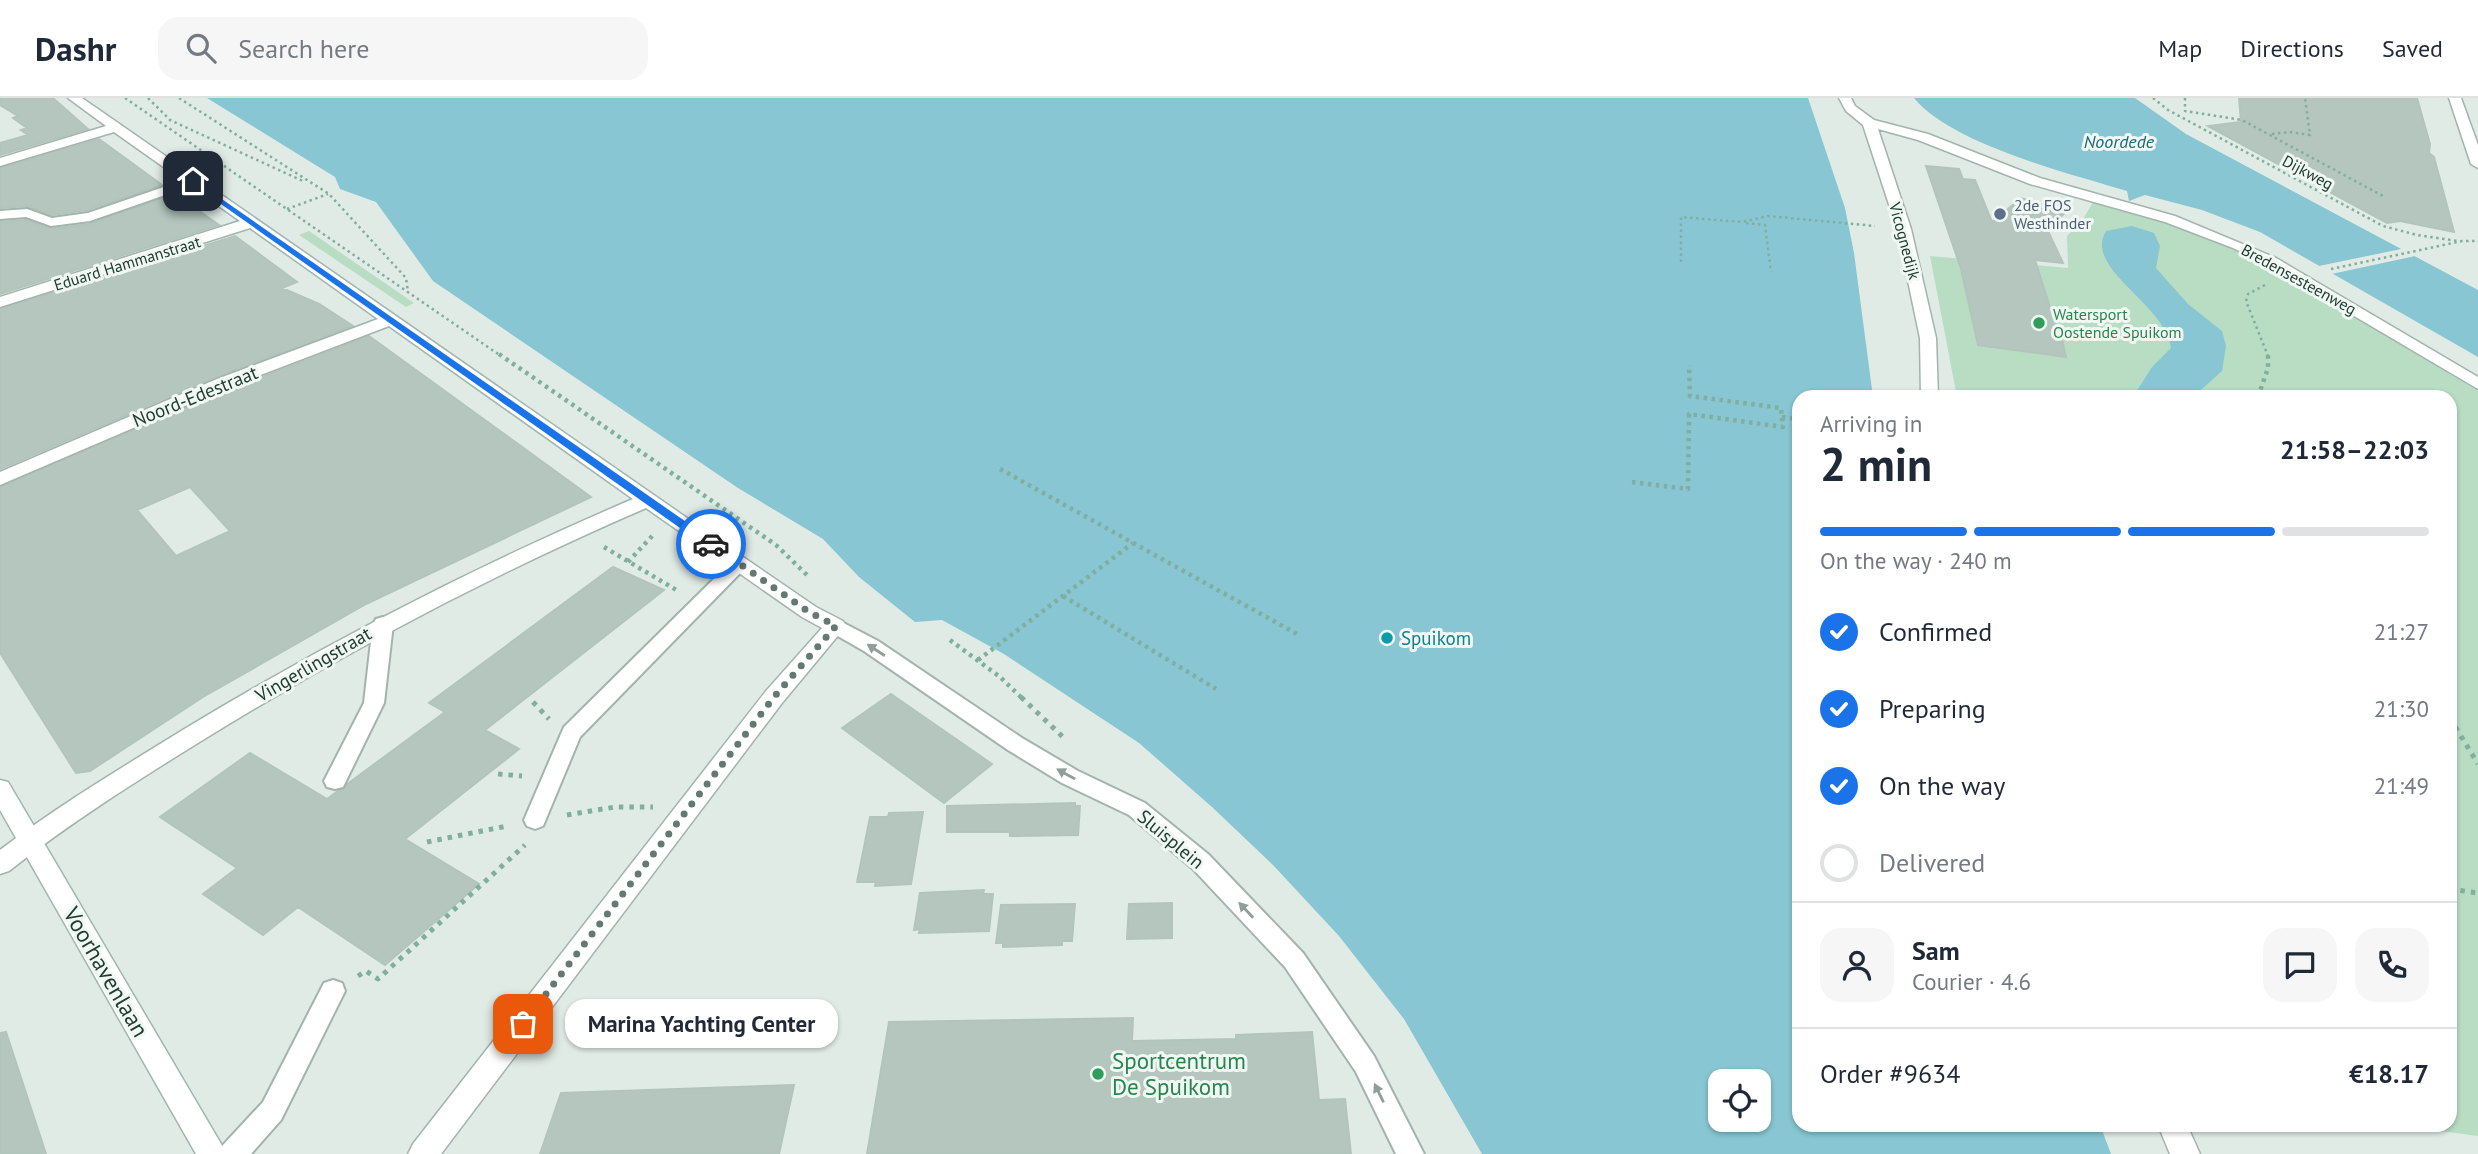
<!DOCTYPE html>
<meta charset="utf-8">
<style>
:root{--surface:#fff;--page:#f6f6f7;--text:#1f2937;--muted:#747a83;--line:#e0e1e3;--accent:#1a73e8}
body{margin:0;font-family:"PT Sans",sans-serif;background:var(--page);color:var(--text);height:100vh;display:flex;flex-direction:column;font-size:26px;white-space:nowrap}
*{box-sizing:border-box;margin:0}
p{font-size:23px;color:var(--muted)}
.icon{flex:none;width:38px;height:38px;fill:none;stroke:currentColor;stroke-width:2;stroke-linecap:round;stroke-linejoin:round}
.map{position:relative;flex:1;overflow:hidden}
.side{position:absolute;left:1792px;top:292px;width:665px;height:742px;display:flex;flex-direction:column;background:var(--surface);border-radius:21px;box-shadow:0 2px 5px #0004}
.side>*{flex:none}
.tools{position:absolute;left:1708px;top:971px;display:grid;gap:14px}
.tools a{display:grid;place-items:center;width:63px;height:63px;border-radius:14px;background:var(--surface);box-shadow:0 2px 5px #0004;font-size:35px}
.pin{position:absolute;display:grid;place-items:center;width:60px;height:60px;color:#fff;margin:-30px;border-radius:14px;box-shadow:0 4px 10px #0006}
.courier{position:absolute;display:grid;place-items:center;width:70px;height:70px;margin:-35px;border:5px solid #1a73e8;border-radius:50%;background:#fff;color:#222;box-shadow:0 2px 9px #0007}
.bubble{position:absolute;height:49px;border-radius:21px;background:var(--surface);box-shadow:0 2px 5px #0004;font-size:23px;font-weight:800;line-height:49px;text-align:center}
.overview em{font-style:normal;font-weight:800}
.overview div{display:flex;flex-direction:column-reverse}
.overview{display:flex;align-items:center;justify-content:space-between;height:119px;padding:0 28px}
h1{font-size:46px;font-weight:800;line-height:52px}
.bar{display:grid;grid-template-columns:repeat(4,1fr);gap:10px 7px;align-content:center;height:84px;padding:0 28px}
.bar i{height:9px;border-radius:5px;background:var(--line)}
.bar .current{background:var(--accent)}
.bar p{grid-column:span 4}
.line{display:flex;align-items:center;gap:18px;padding:0 28px;border-top:2px solid var(--line)}
.line div{flex:1}
.round{display:grid;place-items:center;flex:none;width:74px;height:74px;border-radius:21px;background:var(--page)}
ol{padding:0 28px;list-style:none}
li{display:flex;align-items:center;gap:21px;height:77px}
li p{margin-inline-start:auto}
li .icon{padding:7px;border-radius:50%;background:var(--accent);color:#fff;stroke-width:4}
li:last-child{color:var(--muted)}
li i{width:38px;height:38px;border:4px solid var(--line);border-radius:50%}
header{display:flex;align-items:center;gap:42px;box-sizing:border-box;height:98px;padding:0 35px;background:var(--surface);border-bottom:2px solid var(--line)}
header strong{font-size:33px}
nav{display:flex;gap:38px;margin-inline-start:auto;font-size:24px}
.search{width:490px;height:63px;background:var(--page);display:flex;align-items:center;gap:18px;box-sizing:border-box;padding:0 24px;border-radius:21px;color:var(--muted);font-size:26px}
.map>svg:first-child{display:block}
.green{fill:#b8ddc2}
.water{fill:#87c6d2;fill-rule:evenodd}
.pier{fill:#e0ebe6}
.building{fill:#b5c6bf;stroke:#b2c5bd;stroke-width:2;fill-rule:evenodd}
.lines{fill:none;stroke-linecap:round;stroke-linejoin:round}
.lane-casing{stroke:#a3b3ad;stroke-width:4}
.street-casing{stroke:#a3b3ad;stroke-width:3}
.secondary-casing{stroke:#9fb7ae;stroke-width:3}
.path-far2{stroke:#80afa0;stroke-width:2.5;stroke-dasharray:2.5 3.5;stroke-linecap:butt}
.path-far1{stroke:#80afa0;stroke-width:4.5;stroke-dasharray:3.5 4.5;stroke-linecap:butt}
.path{stroke:#80afa0;stroke-width:5;stroke-dasharray:4.5 6;stroke-linecap:butt}
.lane{fill:#fff;fill-rule:evenodd}
.street{fill:#fff;fill-rule:evenodd}
.secondary{fill:#fff;fill-rule:evenodd}
.oneway{fill:#909e9a}
.route{fill:#1a73e8}
.done{stroke:#647972;stroke-width:7;stroke-dasharray:0 12.6}
.service-dot{fill:#5c6f8a;stroke:#f1f8f4;stroke-width:2.5}
.leisure-dot{fill:#2e9e5b;stroke:#f1f8f4;stroke-width:2.5}
.culture-dot{fill:#0f9aa8;stroke:#f1f8f4;stroke-width:2.5}
.labels{text-anchor:middle;stroke-width:6;stroke-linejoin:round;paint-order:stroke}
.far-street-label{font-size:16px;fill:#213c34;stroke:#f1f8f4}
.far-service-label{font-size:16px;fill:#4e5e75;stroke:#f1f8f4;text-anchor:start}
.far-leisure-label{font-size:16px;fill:#27864d;stroke:#f1f8f4;text-anchor:start}
.far-water-label{font-size:18px;font-style:italic;fill:#1a6978;stroke:#f1f8f4}
.street-label{font-size:19px;fill:#213c34;stroke:#f1f8f4}
.culture-label{font-size:19px;fill:#0d838f;stroke:#f1f8f4;text-anchor:start}
.near-street-label{font-size:23px;fill:#213c34;stroke:#f1f8f4}
.near-leisure-label{font-size:23px;fill:#27864d;stroke:#f1f8f4;text-anchor:start}
</style>
<header>
<strong>Dashr</strong>
<div class="search"><svg class="icon" aria-label="search" viewBox="0 0 24 24"><circle cx="10" cy="10" r="6"/><path d="M15 15l6 6"/></svg>Search here</div>
<nav><a>Map</a><a>Directions</a><a>Saved</a></nav>
</header>
<div class="map">
<svg width="2478" height="1056" viewBox="0 0 2478 1056">
<rect width="100%" height="100%" fill="#e0ebe6"/>
<path class="green" d="M2093 104 2181 128 2255 158 2478 293V1038L2397 1027H2450V299H1957L1930 158 2068 170 2067 138 2082 123Z
M309 133 414 205 406 209 299 137Z"/>
<path class="water" d="M207 0H1808L1845 110 1854 155 1873 299H1799V1027H2100L2111 1056H1482L1404 921 1339 838 1273 767 1212 709 1139 645 1004 556 942 522 915 524 859 479 823 441 738 390 433 183 376 104 340 91 335 79ZM1720 984H1759V1022H1720Z
M1914 0H2135L2186 36 2478 192V259L2260 134 2202 112 2145 97 2129 103 2127 93C2071 76 1951 46 1914 0Z
M2132 128 2154 135 2160 148 2156 170 2188 206 2222 233 2226 248 2222 273 2193 299H2133L2152 269 2171 250C2166 206 2083 171 2106 133Z"/>
<path class="pier" d="M2406 150 2420 157 2327 177 2314 169Z"/>
<path class="building" d="M0 0H53L88 31 0 57V45L28 37 21 32 27 30 13 20 18 18 0 7Z
M2239 0H2417L2430 46 2429 55 2434 59 2454 134 2400 123 2387 125 2208 28 2241 24Z
M99 41 162 87 87 112 52 117 27 108 0 110V70Z
M1926 68 1959 71 1963 81 1975 82 1992 124 2021 100 2066 114 2047 131 2063 165 2035 162 2056 228 2059 229 2066 259 1978 247 1961 171Z
M175 96 219 127 0 196V124L26 122 51 131 90 126Z
M235 138 297 184 282 190 319 206 353 228 216 279 0 371V211Z
M369 238 591 399 366 506 203 599 90 673 76 675 0 555V389L230 291ZM190 389 230 433 176 458 137 412Z
M613 469 664 492 485 632 519 651 405 741 479 786 385 867 298 809 263 837 203 796 237 770 160 719 250 655 327 701 445 614 429 605Z
M891 596 992 666 944 705 842 630Z
M1075 705V708H1080L1078 737 1010 738V734H947V708Z
M923 714 911 786 875 788 876 784H857L870 719H888L889 715Z
M984 792 983 796H993L989 833 919 835 920 831 914 832 920 795Z
M1172 805V840L1127 841 1129 806Z
M1075 806 1072 843H1062V847L1003 849V845H996L1001 807Z
M1133 920 1132 943 1236 941V937L1312 934 1319 1002 1345 1001 1351 1056H867L889 924Z
M6 934 46 1056H0V935Z
M794 987 779 1056H540L561 995Z"/>
<g class="lines">
<defs>
<path id="lane" d="M193 79 199 83 197 86 90 123 51 128 26 119 0 121V113L27 111 52 120 88 115Z
M739 460 745 462 748 466 745 470 580 639 543 728 535 731 527 728 524 722 564 629 733 462Z
M383 519 390 521 393 526 384 605 343 689 335 691 327 689 324 683 364 605 373 526 376 521Z
M836 521 878 543 1022 640 1078 673 1145 705 1208 756 1303 855 1374 958 1424 1056H1396L1356 974 1285 869 1192 770 1129 717 1062 685 1008 652 864 553 829 533 826 528 829 523Z
M333 882 342 885 345 893 281 1022 251 1056H219L223 1047 263 1004 324 885Z"/>
<path id="street" d="M68 0H82L746 461 816 509 843 523 846 528 782 605 441 1056H408L413 1046 766 593 822 530 802 519 646 410C493 476 347 553 206 640 138 682 71 724 9 773L0 776V752C59 707 123 669 186 630 330 543 478 467 633 401L389 228 229 289 0 387V374L217 281 378 221 250 130 0 209V199L240 123 114 34 0 68V60L106 28Z
M1839 0H1851L1855 8 1874 22 1928 36 2040 80 2175 118 2276 160 2478 279V291L2266 166 2233 150 2165 124 2030 86 1918 42 1878 31 1911 131 1936 240 1938 299H1921L1920 240 1897 131 1863 27 1846 13Z
M2449 0H2461L2478 47V70L2471 66Z
M2158 1027H2187L2200 1056H2170Z"/>
<path id="secondary" d="M0 682 8 684 227 1056H196L0 712Z"/>
</defs>
<use href="#lane" class="lane-casing"/>
<use href="#street" class="street-casing"/>
<use href="#secondary" class="secondary-casing"/>
<path class="path-far2" d="M125 0 501 258
M148 0 170 22 305 84
M179 0 329 96 406 180 408 194
M2153 0 2168 12 2383 128 2417 137 2458 143
M2185 0V13L2242 22 2383 98
M2272 36 2290 34 2310 37 2305 0
M287 111 328 96
M1746 125 1765 127 1771 174
M1681 164V119L1742 124 1768 118 1875 128
M2331 171 2462 143H2478
M2265 187 2248 196 2246 203 2268 258"/>
<path class="path-far1" d="M499 256 776 447 807 477
M2258 299 2268 270V256
M1782 319 1799 321
M1000 371 1297 536
M1632 384 1688 391 1689 316 1783 329 1781 310 1690 298 1689 267
M604 449 678 493
M628 464 654 436
M1063 498 1216 591
M950 542 1000 579 1023 601
M978 562 1133 445"/>
<path class="path" d="M1021 599 1064 640
M533 604 549 621
M2450 620 2478 666
M498 676 522 678
M567 717 615 709H653
M427 744 507 728
M2450 791 2478 795
M358 878 366 873 378 881 525 747"/>
<use href="#lane" class="lane"/>
<use href="#street" class="street"/>
<use href="#secondary" class="secondary"/>
</g>
<defs><path id="oneway-solid" d="M-6-.8H1V-3.2L6.5 0L1 3.2V.8H-6Z" transform="scale(1.75)"/></defs>
<g class="oneway">
<use href="#oneway-solid" transform="translate(876 552) rotate(-147)"/>
<use href="#oneway-solid" transform="translate(1066 676) rotate(-151)"/>
<use href="#oneway-solid" transform="translate(1246 812) rotate(-133)"/>
<use href="#oneway-solid" transform="translate(1379 995) rotate(-116)"/>
</g>
<path class="route" d="M193 81 715 444V449H707L191 85Z"/>
<g class="lines">
<path class="done" d="M523 926 774 599 836 528 809 514 711 446"/>
</g>
<circle class="service-dot" cx="2000" cy="116" r="7"/>
<g class="leisure-dot">
<circle cx="2039" cy="225" r="7"/>
<circle cx="1098" cy="976" r="7"/>
</g>
<circle class="culture-dot" cx="1387" cy="540" r="7"/>
<g class="labels">
<g class="far-street-label">
<text transform="translate(2308 74) rotate(28)" y="6">Dijkweg</text>
<text transform="translate(1905 143) rotate(75)" y="6">Vicognedijk</text>
<text transform="translate(127 165) rotate(-17)" y="6">Eduard Hammanstraat</text>
<text transform="translate(2299 181) rotate(29)" y="6">Bredensesteenweg</text>
</g>
<g class="far-service-label">
<text x="2014" y="113">2de FOS<tspan x="2014" dy="18">Westhinder</tspan></text>
</g>
<g class="far-leisure-label">
<text x="2053" y="222">Watersport<tspan x="2053" dy="18">Oostende Spuikom</tspan></text>
</g>
<g class="far-water-label">
<text x="2119" y="50">Noordede</text>
</g>
<g class="street-label">
<text transform="translate(195 298) rotate(-22)" y="7">Noord-Edestraat</text>
<text transform="translate(313 566) rotate(-30)" y="7">Vingerlingstraat</text>
<text transform="translate(1171 741) rotate(40)" y="7">Sluisplein</text>
</g>
<g class="culture-label">
<text x="1401" y="547">Spuikom</text>
</g>
<g class="near-street-label">
<text transform="translate(106 874) rotate(60)" y="8">Voorhavenlaan</text>
</g>
<g class="near-leisure-label">
<text x="1112" y="971">Sportcentrum<tspan x="1112" dy="26">De Spuikom</tspan></text>
</g>
</g>
</svg>
<div class="tools">
<a><svg class="icon" aria-label="locate" viewBox="0 0 24 24"><circle cx="12" cy="12" r="6"/><path d="M12 2v4M12 18v4M2 12h4M18 12h4"/></svg></a>
</div>
<div class="pin" style="left:523px;top:926px;background:#ea580c"><svg class="icon" aria-label="bag" viewBox="0 0 24 24"><path d="M5 8h14l-1 12H6zM9 8a3 3 0 0 1 6 0"/></svg></div>
<div class="pin" style="left:193px;top:83px;background:#1f2937"><svg class="icon" aria-label="home" viewBox="0 0 24 24"><path d="M3 11l9-7 9 7M6 9v11h12V9"/></svg></div>
<div class="courier" style="left:711px;top:446px"><svg class="icon" aria-label="car" viewBox="0 0 24 24"><path d="M5 17H2v-5l4-1 3-4h7l3 4 3 1v5h-3M9 17h6M6 11h13"/><circle cx="7" cy="17" r="2"/><circle cx="17" cy="17" r="2"/></svg></div>
<div class="bubble" style="left:565px;top:901px;width:273px">Marina Yachting Center</div>
<section class="side">
<div class="overview"><div><h1>2 min</h1><p>Arriving in</p></div><em>21:58–22:03</em></div>
<div class="bar"><i class="current"></i><i class="current"></i><i class="current"></i><i></i><p>On the way · 240 m</p></div>
<ol>
<li><svg class="icon" aria-label="check" viewBox="0 0 24 24"><path d="M5 12l5 5 9-10"/></svg>Confirmed<p>21:27</p></li>
<li><svg class="icon" aria-label="check" viewBox="0 0 24 24"><path d="M5 12l5 5 9-10"/></svg>Preparing<p>21:30</p></li>
<li><svg class="icon" aria-label="check" viewBox="0 0 24 24"><path d="M5 12l5 5 9-10"/></svg>On the way<p>21:49</p></li>
<li><i></i>Delivered</li>
</ol>
<div class="line" style="height:126px"><a class="round"><svg class="icon" aria-label="person" viewBox="0 0 24 24"><circle cx="12" cy="8" r="4"/><path d="M4 21q1-7 8-7t8 7"/></svg></a><div><b>Sam</b><p>Courier · 4.6</p></div><a class="round"><svg class="icon" aria-label="chat" viewBox="0 0 24 24"><path d="M4 5h16v11H9l-5 4z"/></svg></a><a class="round"><svg class="icon" aria-label="phone" viewBox="0 0 24 24"><path d="M5 4h4l2 5-3 2q2 4 5 5l2-3 5 2v4C11 20 4 13 5 4z"/></svg></a></div>
<div class="line" style="height:91px"><div>Order #9634</div><b>€18.17</b></div>
</section>
</div>
